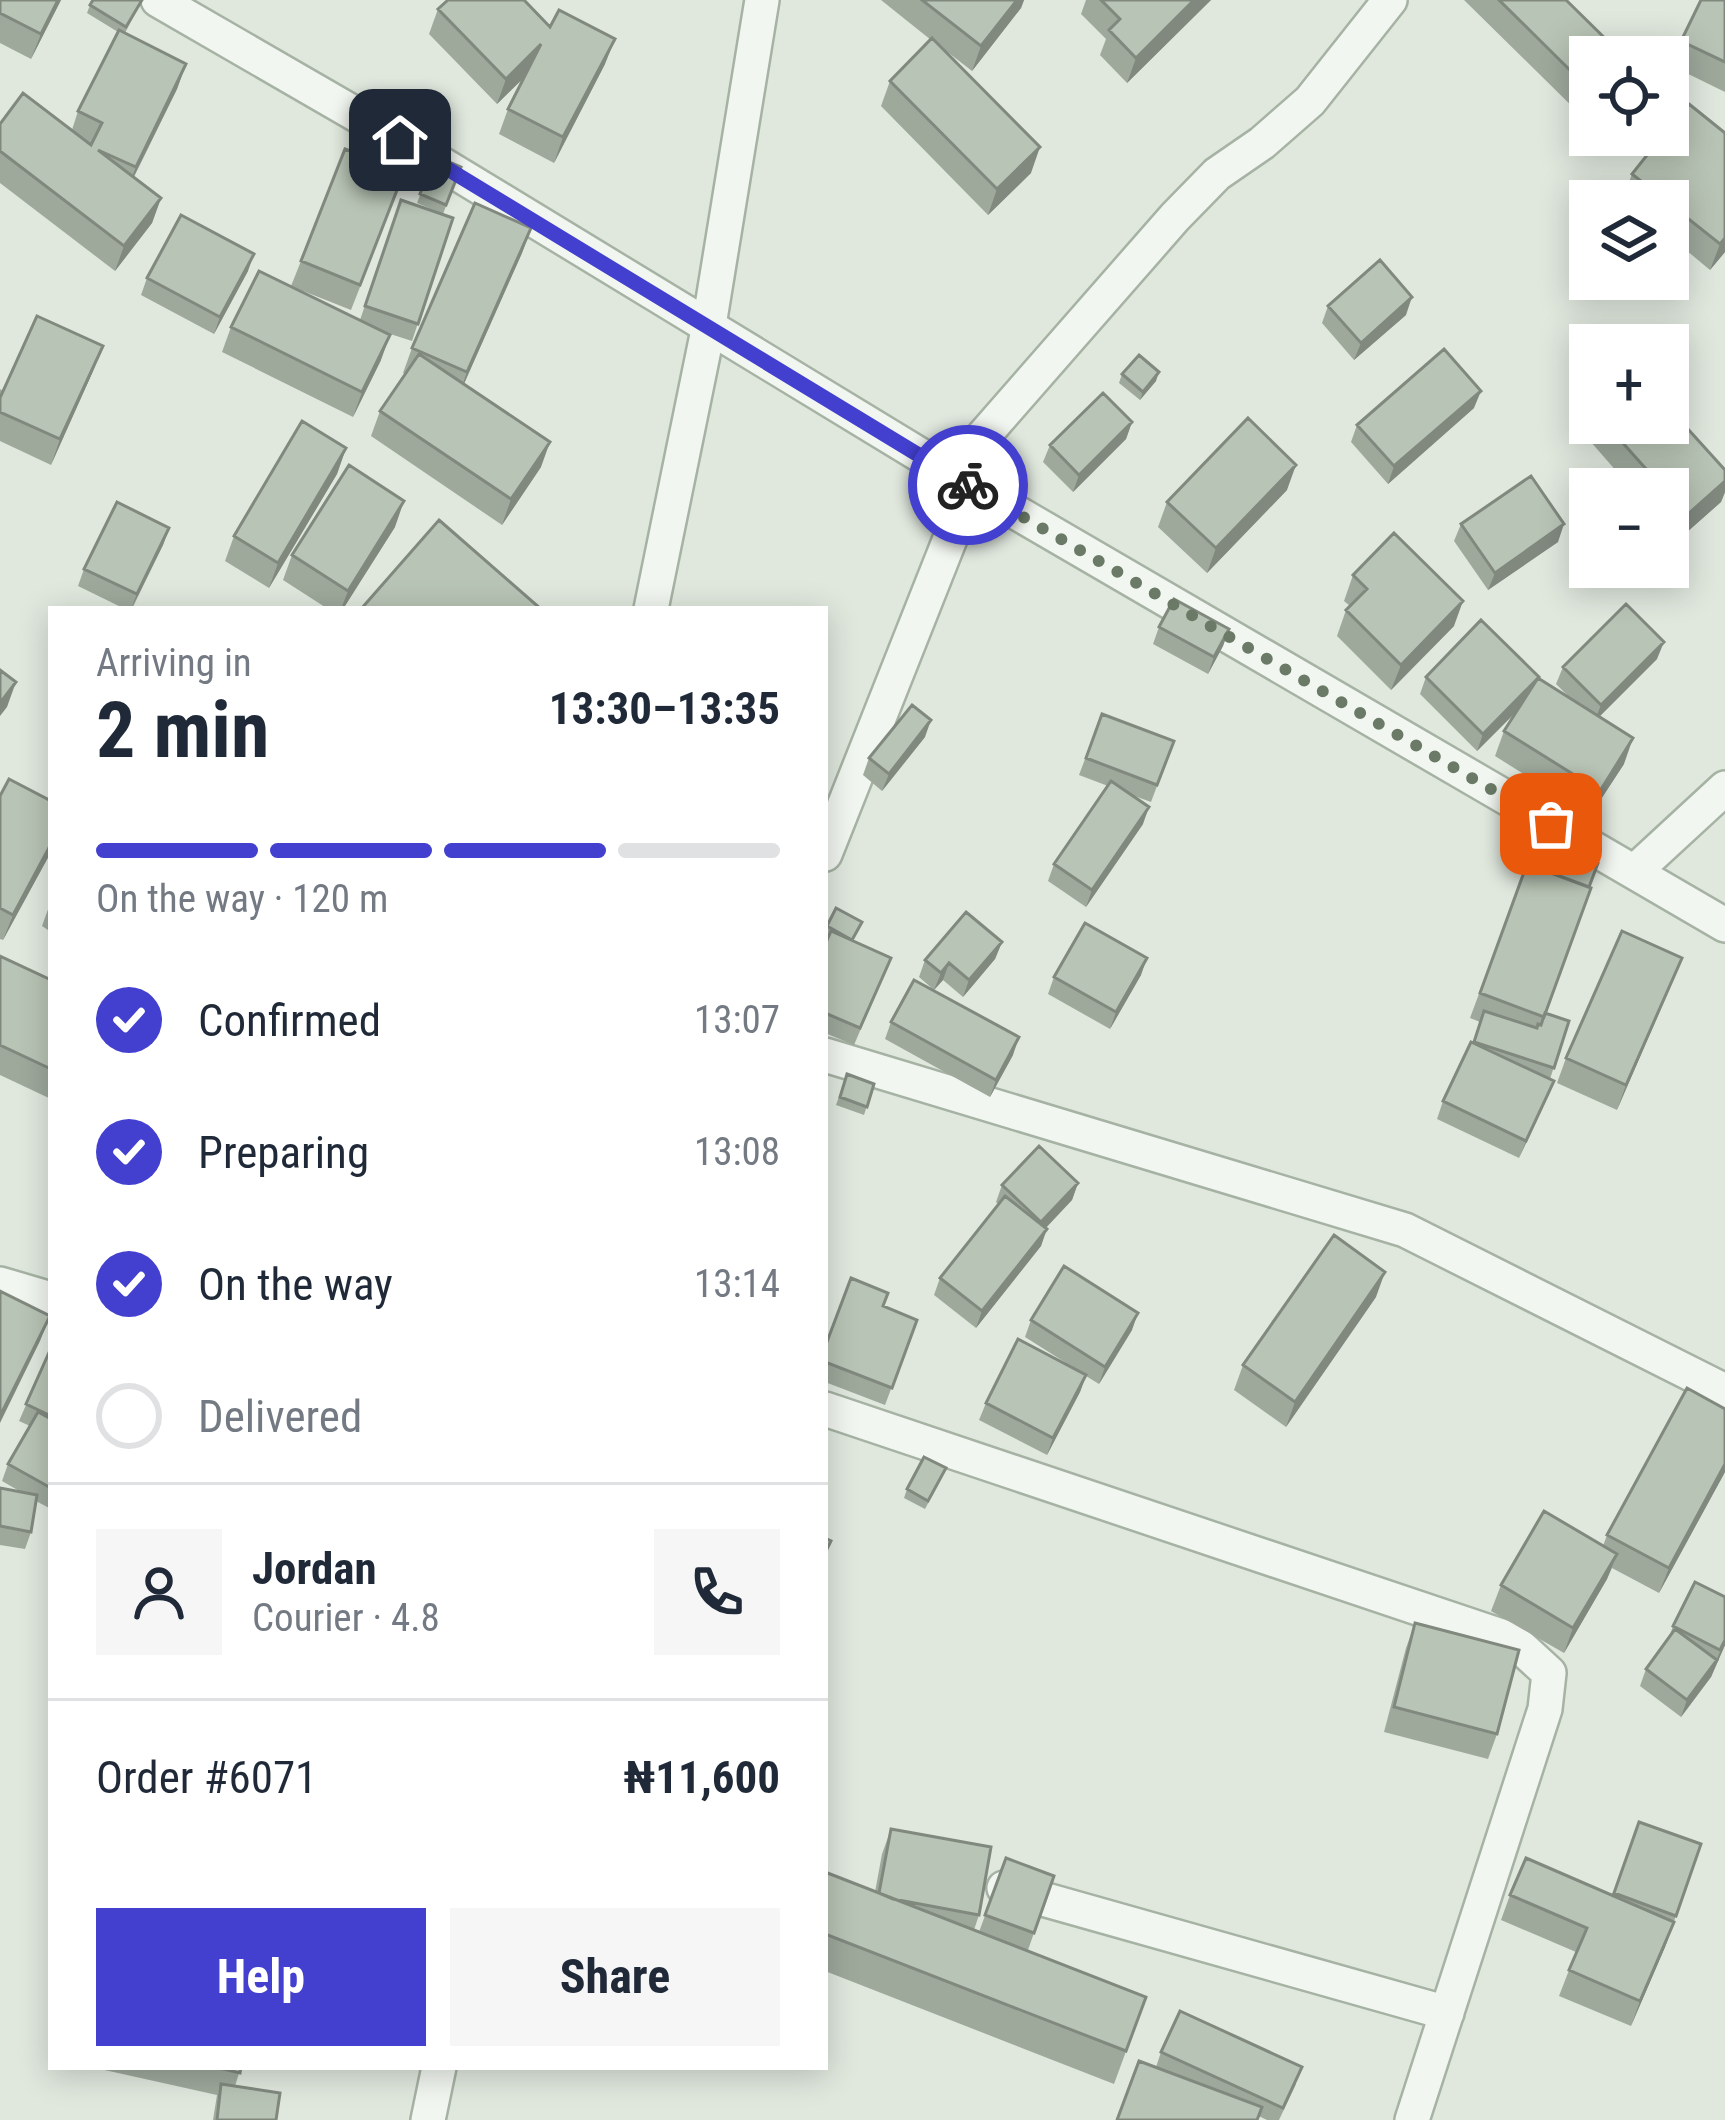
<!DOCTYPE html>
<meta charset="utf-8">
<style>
:root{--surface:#fff;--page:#f6f6f7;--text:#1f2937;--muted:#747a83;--line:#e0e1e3;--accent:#4340cf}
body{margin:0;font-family:"Roboto Condensed",sans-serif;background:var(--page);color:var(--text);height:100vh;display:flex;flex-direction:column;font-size:45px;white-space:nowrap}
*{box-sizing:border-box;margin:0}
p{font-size:39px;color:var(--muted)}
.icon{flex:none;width:66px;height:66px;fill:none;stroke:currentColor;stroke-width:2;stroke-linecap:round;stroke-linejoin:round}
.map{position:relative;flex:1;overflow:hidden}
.side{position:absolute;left:48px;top:606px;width:780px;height:1464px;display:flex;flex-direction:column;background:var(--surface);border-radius:0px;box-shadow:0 6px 30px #0003}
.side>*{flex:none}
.controls{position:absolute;left:1569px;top:36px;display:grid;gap:24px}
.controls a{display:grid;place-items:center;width:120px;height:120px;border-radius:0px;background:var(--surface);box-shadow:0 6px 30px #0003;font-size:60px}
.pin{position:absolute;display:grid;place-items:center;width:102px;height:102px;color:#fff;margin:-51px;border-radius:24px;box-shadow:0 6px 18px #0006}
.courier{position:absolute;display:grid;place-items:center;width:120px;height:120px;margin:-60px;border:9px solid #4340cf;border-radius:50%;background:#fff;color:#222;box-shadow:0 3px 15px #0007}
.headline em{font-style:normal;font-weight:700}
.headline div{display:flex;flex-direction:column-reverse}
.headline{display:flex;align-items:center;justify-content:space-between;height:204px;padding:0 48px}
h1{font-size:78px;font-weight:700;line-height:90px}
.bar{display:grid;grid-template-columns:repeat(4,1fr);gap:18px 12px;align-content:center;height:144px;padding:0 48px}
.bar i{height:15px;border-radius:9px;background:var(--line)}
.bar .active{background:var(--accent)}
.bar p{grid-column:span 4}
.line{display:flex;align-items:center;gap:30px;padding:0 48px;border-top:3px solid var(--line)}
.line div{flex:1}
.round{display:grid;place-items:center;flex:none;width:126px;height:126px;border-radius:0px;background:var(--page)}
ol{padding:0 48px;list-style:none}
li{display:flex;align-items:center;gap:36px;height:132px}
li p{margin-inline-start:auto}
li .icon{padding:12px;border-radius:50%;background:var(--accent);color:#fff;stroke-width:4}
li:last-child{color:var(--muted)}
li i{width:66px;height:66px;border:6px solid var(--line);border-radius:50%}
.primary-button{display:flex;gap:24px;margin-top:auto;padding:24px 48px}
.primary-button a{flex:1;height:138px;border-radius:0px;background:var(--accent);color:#fff;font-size:48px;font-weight:700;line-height:138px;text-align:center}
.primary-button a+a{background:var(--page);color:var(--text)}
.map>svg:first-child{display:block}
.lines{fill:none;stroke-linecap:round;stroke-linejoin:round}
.minor-casing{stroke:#a6b2a3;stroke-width:38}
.minor{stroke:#f2f6f0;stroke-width:33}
.wall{fill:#9ea99c}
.shaded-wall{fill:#81897f}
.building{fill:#b8c4b5;stroke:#81897f;stroke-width:3}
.done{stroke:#6b7a67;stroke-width:12;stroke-dasharray:0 21.6}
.route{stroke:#4340cf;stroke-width:15}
</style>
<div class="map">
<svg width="1725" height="2120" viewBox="0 0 1725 2120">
<rect width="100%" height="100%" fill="#e0e8de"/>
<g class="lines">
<defs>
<path id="minor" d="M158 0 440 163 971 486 1725 925
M950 474 1175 217 1217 174 1262 143 1310 101 1390 0
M651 609 709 325 762 0
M825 854 971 486
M1634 872 1725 788
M825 1055 1405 1230 1725 1391
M0 1284 51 1299
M825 1409 1513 1640 1549 1673 1545 1709 1412 2120
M1004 1888 1447 2013
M428 2120 439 2067"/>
</defs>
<use href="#minor" class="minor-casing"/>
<use href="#minor" class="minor"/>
</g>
<path class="wall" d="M0 0H61L31 59 0 43Z
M142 0 125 33 186 64 177 89 134 177 161 198 152 223 115 271 0 183V124L72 130 78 111 118 32 87 13 90 5Z
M881 0H1024L1021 8 972 71 941 47 1031 173 988 215 881 106 890 81 931 40Z
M1086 0H1211L1127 83 1100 55 1106 39 1081 14Z
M1464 0H1566L1590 57V124Z
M1725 0V92L1672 66 1681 41Z
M438 9 550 27 605 64 554 163 499 134 508 109 524 77 497 104 429 34Z
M1725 133V252L1710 270 1668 235V201H1626L1623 199 1632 174Z
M1601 135H1642L1622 155Z
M435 156 461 167 443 214 417 203Z
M395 198 351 310 293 287 360 320 401 200 453 218 412 341 381 331V360L353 417 222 352 231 327 291 286 301 261Z
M531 228 522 253 464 384 541 467 502 525 371 436 380 411 405 374 403 373 412 348Z
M248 271 214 334 141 295 147 278Z
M1328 306 1406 315 1354 360 1322 323Z
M93 371 51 465 0 441V389L3 391Z
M1122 374 1156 381 1140 400 1119 383Z
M1474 408 1388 484 1351 442 1357 425Z
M1132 422 1126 439 1073 492 1043 462 1050 445Z
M1596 423H1668L1725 470V492L1721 502 1678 540 1668 529V489H1632L1590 441Z
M346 448 337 474 269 588 225 561 234 536Z
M1287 490 1207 573 1158 527 1167 502Z
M1461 524 1558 542 1488 590 1454 541Z
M395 527 343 609H328L283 580 292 555Z
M169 528 163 545 132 609H125L78 586 84 569Z
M1353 575 1454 626 1391 690 1337 636 1346 610 1350 606 1344 601Z
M1159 627 1229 629 1223 646 1208 674 1153 644Z
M1657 659 1599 717 1624 764 1590 816 1495 756 1504 731 1517 711 1477 751 1420 694 1426 677 1539 679 1572 700 1556 684 1563 667Z
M1102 714 1174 741 1151 802 1129 794 1143 824 1086 907 1048 881 1054 864 1108 786 1079 775Z
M925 737 882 791 863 775 869 758Z
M0 796 51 801V852L3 940 0 939Z
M1527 864 1545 1013 1569 1021 1550 1079 1547 1098 1519 1158 1437 1119 1443 1101 1473 1042 1480 1022 1470 1018Z
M51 901V932L42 926Z
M836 908 862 922 853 941 891 958 854 1045 825 1033V945L828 938 825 936V931Z
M1002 942 995 959 963 997 943 980 934 990 919 977 925 960Z
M0 956 51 980V1099L0 1075Z
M1682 958 1617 1110 1557 1083 1566 1058Z
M1141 975 1110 1029 1048 994 1054 977Z
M891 1022 1013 1055 990 1097 885 1039Z
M847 1074 874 1084 864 1115 836 1105Z
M1078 1183 1072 1200 1046 1228 1041 1246 976 1328 934 1295 940 1278 998 1204 996 1202 1002 1185Z
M1376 1297 1286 1427 1234 1390 1243 1365Z
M883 1306 917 1320 885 1405 825 1382V1347Z
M1031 1320 1132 1330 1099 1384 1086 1376 1080 1392 1047 1455 979 1420 986 1403 1074 1368 1025 1337Z
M51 1348V1509L36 1501 31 1532 25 1549 0 1545V1488L21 1492 2 1481 8 1464 30 1426 19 1421Z
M1725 1472 1659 1593 1612 1568 1607 1579 1564 1653 1491 1611 1501 1585 1603 1546 1607 1535Z
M942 1477 925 1509 904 1498 907 1489Z
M1725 1597V1645L1711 1677 1681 1717 1640 1686 1646 1669 1669 1638 1673 1626Z
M1415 1623 1497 1734 1488 1759 1384 1732 1406 1648Z
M1639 1822 1701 1844 1665 1947 1631 2026 1559 1996 1576 1952 1501 1920 1510 1895H1613Z
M891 1829 979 1915 974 1930 1146 1997 1114 2084 825 1971V1872L875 1892 882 1854Z
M1006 1858 1054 1876 1028 1950 979 1932Z
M1161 2052 1296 2084 1279 2120H1267L1156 2067Z
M91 2067H241L235 2086 276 2120H213L217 2095Z"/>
<path class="shaded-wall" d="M58 0H61L31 59 41 34Z
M1017 0H1024L1021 8 972 71 981 46Z
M1194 0H1211L1127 83 1136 58Z
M615 39 605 64 554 163 563 137Z
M541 44 532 70 497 104 506 79Z
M186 64 177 89 126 192 136 167Z
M1630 135H1642L1622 155Z
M1040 147 1031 173 988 215 997 189Z
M161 198 152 223 115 271 124 246Z
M531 228 522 253 458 397 467 372Z
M1725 238V252L1710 270 1720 244Z
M254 254 248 271 214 334 220 317Z
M1412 297 1406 315 1354 360 1361 343Z
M390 335 381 360 353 417 362 392Z
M103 346 93 371 51 465 60 439Z
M1159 372 1156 381 1140 400 1143 392Z
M1481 391 1474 408 1388 484 1394 466Z
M1132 422 1126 439 1073 492 1079 475Z
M550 442 541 467 502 525 511 499Z
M346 448 337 474 269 588 278 563Z
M1296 465 1287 490 1207 573 1216 548Z
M1725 481V492L1721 502 1678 540 1687 515Z
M404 501 395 527 343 609H341L348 591Z
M1564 524 1558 542 1488 590 1495 573Z
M169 528 163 545 131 609 137 594Z
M1463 601 1454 626 1391 690 1401 665Z
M1229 629 1223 646 1208 674 1214 657Z
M1664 642 1657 659 1594 722 1601 705Z
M1539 677 1533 695 1477 751 1483 734Z
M16 682 7 707 0 716V703Z
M931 720 925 737 882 791 889 774Z
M1633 738 1624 764 1590 816 1600 791Z
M1149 807 1143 824 1086 907 1092 890Z
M51 844V852L3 940 13 915Z
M1002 942 995 959 963 997 969 980Z
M1147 958 1141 975 1110 1029 1116 1012Z
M1682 958 1672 983 1617 1110 1626 1085Z
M949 963 943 980 934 990 941 973Z
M1019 1037 1013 1055 990 1097 996 1080Z
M1554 1081 1547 1098 1519 1158 1526 1141Z
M1078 1183 1072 1200 1035 1239 1041 1222Z
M1047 1229 1041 1246 976 1328 982 1311Z
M1385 1272 1376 1297 1286 1427 1295 1402Z
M1138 1313 1132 1330 1099 1384 1105 1367Z
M50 1316 40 1341 0 1423V1416Z
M1086 1375 1080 1392 1047 1455 1053 1438Z
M1725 1464V1472L1659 1593 1669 1568Z
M1617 1554 1607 1579 1564 1653 1573 1628Z
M1725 1640V1645L1711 1677 1681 1717 1687 1700 1716 1661Z
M1674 1922 1665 1947 1631 2026 1640 2001Z"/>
<path class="building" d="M0 0H58L41 34 0 13Z
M93 0H142L126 27 90 5Z
M448 0H524L550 27 559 10 615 39 563 137 508 109 541 44 506 79 438 9Z
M922 0H1017L981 46Z
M1101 0H1194L1136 58 1109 30 1120 19Z
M1499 0H1566L1624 57H1590V90Z
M1701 0H1725V62L1681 41Z
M119 30 186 64 136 167 98 150 161 198 124 246 0 151V124L23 93 91 145 102 123 78 111Z
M932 38 1040 147 997 189 890 81Z
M1689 104 1725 133V238L1720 244 1632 174 1663 135H1668V129Z
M345 149 404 172 360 285 301 261Z
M435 156 461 167 446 205 420 194Z
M401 200 453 218 418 324 365 306Z
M475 203 531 228 467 372 412 348Z
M181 215 254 254 220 317 147 278Z
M1380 260 1412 297 1361 343 1328 306Z
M259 271 390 335 362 392 231 327Z
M37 316 103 346 60 439 0 412V398Z
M1444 349 1481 391 1394 466 1357 425Z
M419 354 550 442 511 499 380 411Z
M1139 355 1159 372 1143 392 1122 374Z
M1103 393 1132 422 1079 475 1050 445Z
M1668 407 1725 470V481L1687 515 1668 494V489H1664L1605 423H1668Z
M1248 418 1296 465 1216 548 1167 502Z
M302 421 346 448 278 563 234 536Z
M349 465 404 501 348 591 292 555Z
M1531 476 1564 524 1495 573 1461 524Z
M117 502 169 528 137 594 84 569Z
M439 520 541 609H361Z
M1394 533 1463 601 1401 665 1346 610 1367 589 1353 575Z
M1174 599 1229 629 1214 657 1159 627Z
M1626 604 1664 642 1601 705 1563 667Z
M1481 620 1539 677 1483 734 1426 677Z
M0 670 16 682 0 703Z
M1538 678 1633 738 1600 791 1504 731Z
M912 705 931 720 889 774 869 758Z
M1102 714 1174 741 1157 785 1086 758Z
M9 779 51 801V844L13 915 0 908V796Z
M1111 781 1149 807 1092 890 1054 864Z
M1540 840 1598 863 1589 887 1530 865Z
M1527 864 1591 888 1544 1017 1480 993Z
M836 908 862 922 852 940 827 926Z
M966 912 1002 942 969 980 949 963 941 973 925 960Z
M1085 923 1147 958 1116 1012 1054 977Z
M831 931 891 958 860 1028 825 1013V945Z
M1622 931 1682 958 1626 1085 1566 1058Z
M0 956 51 980V1069L0 1045Z
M914 980 1019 1037 996 1080 891 1022Z
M1484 1011 1537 1028 1538 1024 1541 1025 1545 1013 1569 1021 1554 1068 1474 1042Z
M1471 1042 1554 1081 1526 1141 1443 1101Z
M847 1074 874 1084 867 1107 840 1097Z
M1039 1146 1078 1183 1041 1222 1002 1185Z
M1005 1196 1047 1229 982 1311 940 1278Z
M1334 1235 1385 1272 1295 1402 1243 1365Z
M1064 1266 1138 1313 1105 1367 1031 1320Z
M851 1278 888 1293 883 1306 917 1320 892 1388 825 1362V1347Z
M0 1291 50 1316 0 1416Z
M1018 1339 1086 1375 1053 1438 986 1403Z
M51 1348V1416L26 1404Z
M1687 1388 1725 1409V1464L1669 1568 1607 1535Z
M38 1412 51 1419V1488L8 1464Z
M924 1457 946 1468 928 1501 907 1489Z
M0 1488 37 1495 31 1532 0 1526Z
M1544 1511 1617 1554 1573 1628 1501 1585Z
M825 1538 831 1541 825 1553Z
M1695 1582 1725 1597V1640L1720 1650 1673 1626Z
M1415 1623 1519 1650 1497 1734 1394 1707Z
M1675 1629 1717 1660 1687 1700 1646 1669Z
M1639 1822 1701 1844 1676 1916 1614 1893Z
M891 1829 991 1847 979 1915 893 1899 879 1893Z
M1006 1858 1054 1876 1034 1933 985 1915Z
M1526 1858 1674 1922 1640 2001 1569 1970 1587 1928 1510 1895Z
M825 1872 1146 1997 1126 2051 825 1934Z
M1180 2011 1302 2067 1283 2108 1161 2052Z
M1139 2061 1262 2107 1257 2120H1117Z
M215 2067H241L240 2073Z
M221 2084 280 2093 276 2120H217Z"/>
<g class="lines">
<path class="done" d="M968 485 1551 824"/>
<path class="route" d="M400 140 968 485"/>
</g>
</svg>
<div class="controls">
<a><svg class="icon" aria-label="locate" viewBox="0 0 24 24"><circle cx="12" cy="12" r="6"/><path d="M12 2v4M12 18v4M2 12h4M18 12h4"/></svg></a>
<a><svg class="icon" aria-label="layers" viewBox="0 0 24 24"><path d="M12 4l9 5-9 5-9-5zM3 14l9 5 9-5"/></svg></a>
<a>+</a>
<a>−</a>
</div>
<div class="pin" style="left:1551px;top:824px;background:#ea580c"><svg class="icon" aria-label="bag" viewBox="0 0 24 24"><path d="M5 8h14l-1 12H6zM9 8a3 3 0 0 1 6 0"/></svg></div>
<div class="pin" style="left:400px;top:140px;background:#1f2937"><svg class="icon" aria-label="home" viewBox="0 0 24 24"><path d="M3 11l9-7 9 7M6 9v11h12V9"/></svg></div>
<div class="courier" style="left:968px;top:485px"><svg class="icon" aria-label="bike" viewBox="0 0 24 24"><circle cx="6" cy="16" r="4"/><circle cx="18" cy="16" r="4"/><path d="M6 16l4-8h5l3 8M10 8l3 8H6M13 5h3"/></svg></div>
<section class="side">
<div class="headline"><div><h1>2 min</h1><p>Arriving in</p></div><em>13:30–13:35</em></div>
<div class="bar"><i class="active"></i><i class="active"></i><i class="active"></i><i></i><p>On the way · 120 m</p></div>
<ol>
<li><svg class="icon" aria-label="check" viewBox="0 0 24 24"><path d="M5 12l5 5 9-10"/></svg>Confirmed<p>13:07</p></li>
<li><svg class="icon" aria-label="check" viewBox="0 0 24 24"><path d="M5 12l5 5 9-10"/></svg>Preparing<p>13:08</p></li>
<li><svg class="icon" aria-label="check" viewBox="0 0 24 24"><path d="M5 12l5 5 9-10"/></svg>On the way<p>13:14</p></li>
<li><i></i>Delivered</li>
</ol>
<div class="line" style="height:216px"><a class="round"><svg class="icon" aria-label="person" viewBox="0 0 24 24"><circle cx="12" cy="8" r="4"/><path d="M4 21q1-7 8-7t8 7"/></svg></a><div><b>Jordan</b><p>Courier · 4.8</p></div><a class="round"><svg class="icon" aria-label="phone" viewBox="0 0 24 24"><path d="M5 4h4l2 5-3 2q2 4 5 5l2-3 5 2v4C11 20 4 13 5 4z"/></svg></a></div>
<div class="line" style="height:156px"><div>Order #6071</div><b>₦11,600</b></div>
<div class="primary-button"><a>Help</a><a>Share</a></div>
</section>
</div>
